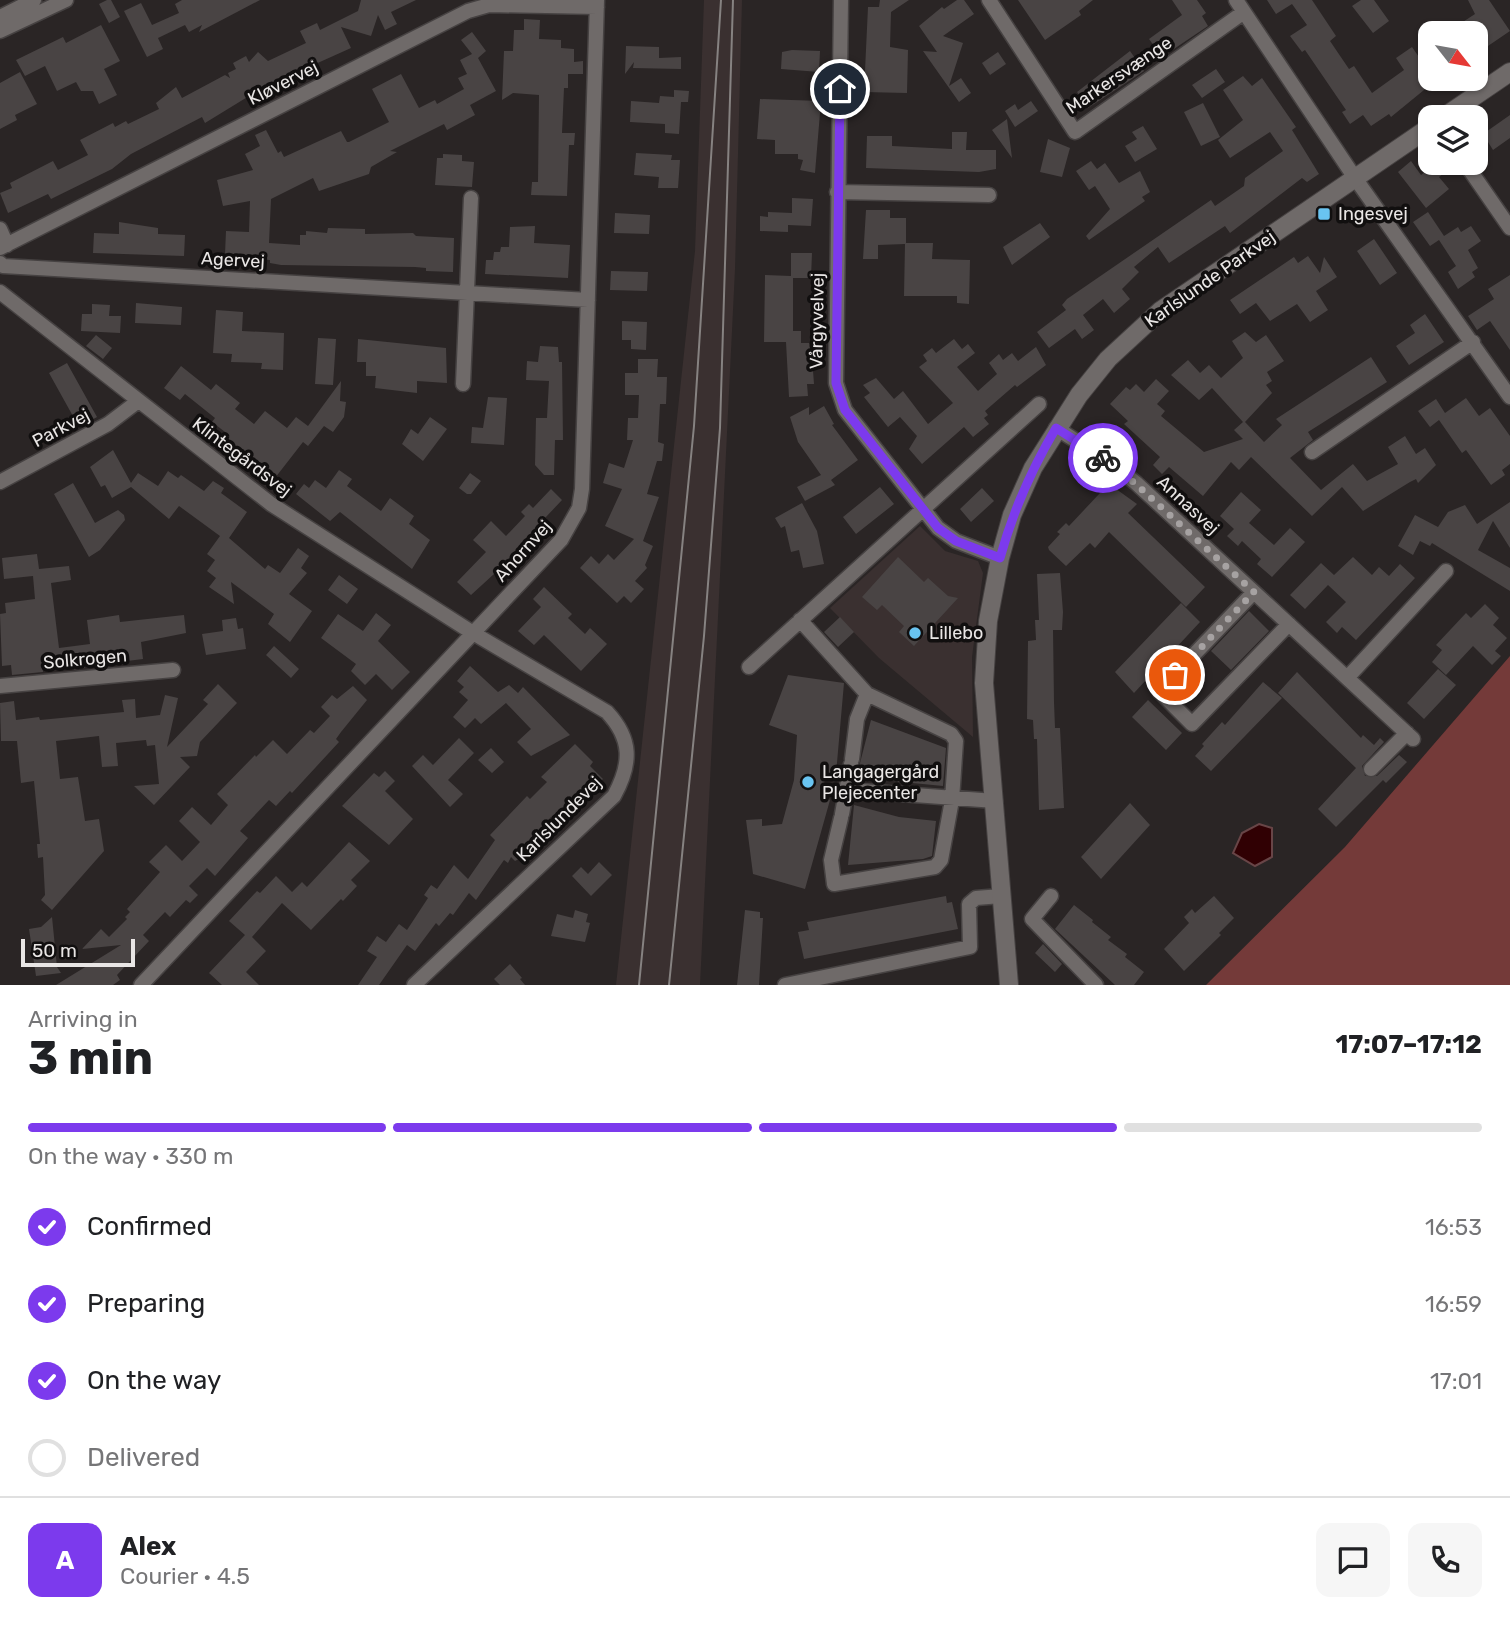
<!DOCTYPE html>
<meta charset="utf-8">
<style>
:root{--surface:#fff;--page:#f6f6f6;--text:#202124;--muted:#757577;--line:#e0e0e0;--accent:#7c3aed}
body{margin:0;font-family:Rubik,sans-serif;background:var(--page);color:var(--text);height:100vh;display:flex;flex-direction:column;font-size:26px;white-space:nowrap}
*{box-sizing:border-box;margin:0}
p{font-size:23px;color:var(--muted)}
.icon{flex:none;width:38px;height:38px;fill:none;stroke:currentColor;stroke-width:2;stroke-linecap:round;stroke-linejoin:round}
.map{position:relative;height:985px;overflow:hidden}
.side{display:flex;flex-direction:column;background:var(--surface);flex:1}
.side>*{flex:none}
.needle{width:46px;rotate:121deg}
.tools{position:absolute;left:1418px;top:21px;display:grid;gap:14px}
.tools a{display:grid;place-items:center;width:70px;height:70px;border-radius:14px;background:var(--surface);box-shadow:0 2px 5px #0004;font-size:35px}
.scale{position:absolute;left:21px;bottom:18px;width:114px;box-sizing:border-box;padding-left:7px;border:4px solid #e9e6e5;border-top:0;font-size:19px;line-height:24px;white-space:nowrap;color:#e9e6e5;-webkit-text-stroke:5px #110f0f;paint-order:stroke}
.pin{position:absolute;display:grid;place-items:center;width:60px;height:60px;color:#fff;margin:-30px;border:4px solid #fff;border-radius:50%;box-shadow:0 2px 7px #0007}
.courier{position:absolute;display:grid;place-items:center;width:70px;height:70px;margin:-35px;border:5px solid #7c3aed;border-radius:50%;background:#fff;color:#222;box-shadow:0 2px 9px #0007}
.headline em{font-style:normal;font-weight:700}
.headline div{display:flex;flex-direction:column-reverse}
.headline{display:flex;align-items:center;justify-content:space-between;height:119px;padding:0 28px}
h1{font-size:46px;font-weight:700;line-height:52px}
.bar{display:grid;grid-template-columns:repeat(4,1fr);gap:10px 7px;align-content:center;height:84px;padding:0 28px}
.bar i{height:9px;border-radius:5px;background:var(--line)}
.bar .active{background:var(--accent)}
.bar p{grid-column:span 4}
.line{display:flex;align-items:center;gap:18px;padding:0 28px;border-top:2px solid var(--line)}
.line div{flex:1}
.round{display:grid;place-items:center;flex:none;width:74px;height:74px;border-radius:14px;background:var(--page)}
ol{padding:0 28px;list-style:none}
li{display:flex;align-items:center;gap:21px;height:77px}
li p{margin-inline-start:auto}
li .icon{padding:7px;border-radius:50%;background:var(--accent);color:#fff;stroke-width:4}
li:last-child{color:var(--muted)}
li i{width:38px;height:38px;border:4px solid var(--line);border-radius:50%}
.map>svg:first-child{display:block}
.built{fill:#3a3030}
.green{fill:#743a39}
.water{fill:#300003;stroke:#684547;stroke-width:2}
.building{fill:#494444}
.lines{fill:none;stroke-linecap:round;stroke-linejoin:round}
.minor-casing{stroke:#464242;stroke-width:17}
.tertiary-casing{stroke:#464242;stroke-width:20}
.minor{stroke:#6f6a69;stroke-width:14}
.tertiary{stroke:#6f6a69;stroke-width:18}
.tram{stroke:#868281;stroke-width:2}
.done{stroke:#a6a2a2;stroke-width:7;stroke-dasharray:0 12.6}
.route{stroke:#7c3aed;stroke-width:9}
.poi-dot{fill:#69c4f1;stroke:#110f0f;stroke-width:2.5}
.labels{text-anchor:middle;stroke-width:7;stroke-linejoin:round;paint-order:stroke}
.street-label{font-size:18px;fill:#e9e6e5;stroke:#110f0f}
.poi-label{font-size:18px;fill:#e9e6e5;stroke:#110f0f;text-anchor:start}
</style>
<div class="map">
<svg width="1510" height="985" viewBox="0 0 1510 985">
<rect width="100%" height="100%" fill="#2a2525"/>
<path class="built" d="M704 0H742L735 269 700 985H616L695 251Z
M920 526 945 551 978 561 983 573 972 657 973 737 879 658 830 608Z"/>
<path class="green" d="M1510 656V985H1206L1345 847Z"/>
<path class="water" d="M1259 824 1272 828V857L1255 866 1233 853 1242 833Z"/>
<path class="building" d="M107 0H111L120 17 109 23 99 4Z
M182 0H260L199 32 202 25 189 32 185 25 158 38 163 49 147 57 124 11 141 3 152 25 179 13 175 4Z
M361 0H416L391 12 397 24 385 30 378 15 371 36 341 27 351 48 262 88 205 123 202 117 131 154 112 169 51 199 48 194 8 213 0 193 12 188 10 183 53 161 58 170 88 155 80 140 113 123 115 127 126 121 128 124 159 109 156 103 176 87 182 98 225 75 230 78 228 73 236 69 233 63 246 56 249 62 258 52 268 61 306 43 300 31 317 23 320 30 358 11Z
M880 0H909L891 12 890 47 908 50 907 93 864 92 868 7H879Z
M957 0H964L974 14 943 36 963 43 949 86 961 78 971 93 959 102 923 51 937 52 919 26 942 7 944 9Z
M1018 0H1093L1079 11 1081 15 1045 40Z
M1172 0H1197L1206 13 1202 16 1208 26 1162 57 1149 39 1182 15Z
M1267 0H1312L1336 36 1330 41 1349 69 1354 66 1372 93 1404 70 1396 58 1412 47 1430 73V79L1435 81 1391 117 1389 114 1371 126 1363 115 1350 124 1342 112 1346 110 1305 50 1302 52 1290 36 1307 25 1292 4 1276 14Z
M1361 0H1374L1389 21 1373 33 1352 6Z
M1468 0H1489L1510 31 1488 46 1480 33H1446L1475 14Z
M524 19 540 20 539 39 561 40V48L574 49V62L583 61V74H568V88H564L562 133H575L574 145H569L567 196 531 195 532 182H538L539 95 513 93 502 100 504 51H513L514 30H524Z
M101 25 120 61 104 69 117 95 99 104 93 91H81L76 82 57 91 45 66 25 76 16 60 63 37 66 43Z
M472 32 486 51 478 58 496 91 470 105 475 115 447 130 444 124 390 151 397 152 371 167 369 174 319 191 313 178 271 199 269 243 300 245V235H306V231L327 233 328 228 365 229V234L413 233 416 236 454 238 453 272 426 271V268L415 267 281 265 270 263V260L249 259V255L225 254 226 231 249 232 250 201 223 206 217 180 253 170 245 154 260 146 255 135 266 130 278 153 281 151 284 157 341 131 347 142H349L389 122 372 89 401 74 419 108 435 100 437 104 464 89 458 78 467 74 460 60 472 54 461 40Z
M626 46 659 47V58L681 57V69L633 68 634 62 625 74Z
M792 50 820 51 819 72 781 69 782 52Z
M1130 51 1144 71 1088 108 1077 92Z
M998 52 1006 64 990 75 982 63Z
M1216 69 1225 82 1202 98 1192 85Z
M20 72 37 104 15 115 17 120 0 129V83Z
M1243 76 1252 86 1262 78 1296 127 1292 130 1319 174 1307 182 1302 178 1230 233 1225 226 1169 263 1158 247 1134 267 1139 272 1122 289 1130 299 1114 313 1103 299 1083 315 1094 330 1082 339 1075 329 1049 348 1037 332 1066 310 1062 305 1067 299 1211 200 1215 206 1244 186 1245 178 1283 151 1270 132 1230 158 1218 140 1243 120 1223 90Z
M674 90 689 91 688 102H681L679 134 665 133V124L630 122 631 101 659 103 660 96 674 97Z
M760 99 821 101 815 173 800 170 803 160 798 159V154H775V140L757 139Z
M1031 101 1038 111 1015 127 1005 111 1015 104 1018 110Z
M1203 103 1220 137 1201 146 1184 112Z
M1510 115V138L1493 150 1483 134Z
M1007 119 1012 158 992 130Z
M1143 126 1157 149 1135 162 1125 146 1137 139 1132 132Z
M952 132H967L966 150H996V169L979 172 866 168 867 136H892V146L952 149Z
M1048 139 1070 148 1062 177 1040 172Z
M636 153 672 155 671 160H680L678 188H658L659 177 634 175Z
M443 154 462 155V161L474 162 472 187 435 185 437 158H443Z
M1091 161 1097 169 1105 163 1119 183 1140 171 1150 192 1142 197 1145 201 1089 240 1086 236 1110 209 1095 186 1089 190 1076 171Z
M1411 161 1421 175 1437 163H1456L1439 177 1449 189 1426 208 1398 172Z
M792 198 813 199 811 226 788 225V232L760 231V216L768 217V212L792 213Z
M866 210H890V218H906V243H933L932 259 970 260 969 304 957 303V296H904L905 244 878 245V259H863Z
M1428 212 1444 236 1458 227 1461 232 1471 226 1481 241 1468 250 1478 268 1472 272 1475 277 1458 289 1448 272 1456 266 1439 240 1430 246 1413 222Z
M615 213 650 215 649 234 614 233Z
M119 222 158 228V234L185 235 184 256 93 253 94 233 119 234Z
M1040 223 1050 237 1012 265 1003 247Z
M535 226 534 243 570 245 568 278 485 274 486 260H493L494 252H500L501 247H509L510 227Z
M1374 239 1397 273 1380 285 1357 251Z
M791 253H812L811 278H793V331H801V343H809L812 357 814 384H807L808 396 789 397 786 342H764L765 275 791 276Z
M1308 256 1320 273 1324 257 1337 277 1316 291 1328 310 1310 322 1297 304 1270 321 1256 303 1240 314 1230 300 1294 257 1298 263Z
M611 271 648 272 647 291 610 290Z
M1510 275V350L1490 321 1477 330 1468 316 1494 299 1488 289Z
M136 303 182 307 181 325 135 323Z
M92 304 110 305 109 316H121L120 333 81 331 82 314H92Z
M216 310 243 312 242 331 284 333 283 370 261 369 262 363 231 362 232 354 213 353Z
M1425 314 1444 342 1409 365 1396 346 1415 333 1410 325Z
M622 321 647 322 646 350 631 349V340H622Z
M1245 332 1256 342 1266 335 1284 361 1267 372 1272 381 1266 385 1272 393 1245 422 1264 442 1282 425 1276 419 1371 357 1387 382 1308 432 1313 440 1290 458 1321 490 1353 464 1367 481 1398 464 1388 447 1405 436 1416 454 1425 448 1436 465 1418 483 1416 479 1410 482 1363 511 1342 487 1312 516 1251 457 1239 470 1231 462 1203 496 1169 467 1162 474 1153 465 1160 457 1124 424 1128 421 1110 404 1126 387 1130 390 1136 384 1144 392 1156 379 1169 391 1157 404 1165 411 1161 416 1204 452 1243 439 1234 430 1243 422 1212 388 1199 400 1171 375 1188 360 1200 373 1209 365 1221 378 1243 358 1232 341Z
M96 335 112 348 103 359 86 346Z
M318 338 336 339 333 385 315 384Z
M358 339 446 348 447 383 417 381V393L375 388 376 376H366V362H357Z
M954 339 962 349 968 344 975 353 957 367 978 391 997 374 989 363 999 354 1003 360 1012 353 1018 361 1036 347 1046 365 1017 387 1015 385 985 411 988 415 984 418 989 424 973 437 964 427 922 464 909 449 917 436 900 417 888 427 864 397 870 393 863 385 876 378 894 399 903 391 928 424 953 403 919 367 927 361 923 355 932 348 936 353Z
M540 346 558 347 559 362H562L563 440H555L554 475H544L535 465 536 418H547L549 381 526 380 527 361 538 362Z
M638 359H658L657 377H667L666 404H660L658 442 664 444 662 461H657L647 494 659 497 643 541 653 546 645 565 647 568 635 581 644 589 631 603 624 596 617 603 580 568 591 556 599 564 608 554 614 560 634 539 605 526 622 489 603 483 609 463 624 468 633 440H627L628 418H638L639 395H625V373H638Z
M67 363 97 417 79 427 49 373Z
M181 366 211 390 216 384 240 403 235 409 254 424 265 411 287 428 296 417 308 426 341 381 340 401 346 402 344 417 333 432 324 426 308 446 303 442 275 478 224 441 229 435 212 422 215 418 185 394 180 400 164 388Z
M488 397 507 398 504 445 471 443 472 427 483 428Z
M1466 398 1479 416 1490 408 1510 436V464L1502 470 1505 475 1491 485 1466 450 1462 453 1439 420 1430 427 1418 411 1436 399 1445 413Z
M824 406 834 424 832 425 858 460 831 480 835 485 805 501 797 487 821 475 798 442 790 417 809 407V415Z
M430 417 447 429 423 461 402 444 411 429 418 434Z
M113 450 131 483 138 473 158 486 168 471 178 478 181 475 204 491 213 481 224 488 221 493 247 512 229 538 265 569 268 565 280 573 298 548 309 556 301 568 307 573 289 594 312 611 290 642 268 624 274 614 231 582 234 604 209 587 216 578 207 571 215 560 207 554 220 536 179 506 169 519 131 487 112 498 105 485 101 487 90 467Z
M1084 466 1137 504 1128 513 1205 587 1186 607 1109 532 1095 548 1090 543 1066 566 1049 550 1048 547 1060 534 1057 532 1066 523 1069 526 1100 493 1076 476Z
M339 470 352 479 347 486 381 511 390 498 414 516 409 524 430 540 412 569 340 512 330 521 296 494 304 484 309 488 315 480 326 488Z
M470 473 481 481 471 494H467L459 488Z
M73 483 95 523 118 510 124 515 125 520 100 550 89 557 54 494Z
M880 487 894 504 856 534 843 517Z
M982 488 994 501 971 522 960 509Z
M551 489 562 500 529 535 534 541 498 578 494 574 471 595 457 582 486 552 473 540 491 521 506 536 525 516 521 512 529 504 533 508Z
M1241 492 1261 510 1249 523 1274 545 1290 528 1305 542 1272 577 1257 564 1261 559 1242 541 1238 546 1227 536 1234 529 1220 516Z
M1510 502V548L1493 521 1478 550 1510 568V591L1432 543 1430 546 1420 541 1413 555 1398 546 1415 515 1438 527 1448 512 1465 505 1477 524Z
M802 503 817 531 824 564 803 568 799 550 791 552 785 526 781 528 775 518Z
M37 554 39 569 69 566 71 580 51 583 59 648 90 644 87 620 119 615 120 622 184 615 186 633 141 642 143 659 119 662V659L84 660 85 668 72 670 70 661 42 664 43 672 12 675 11 665 2 666 0 614 6 613 5 603 35 599 33 576 4 579 2 558Z
M898 557 924 582 928 578 948 596 958 598 914 646 899 632 904 626 882 605 877 610 862 597Z
M1353 557 1372 575 1379 567 1389 576 1400 564 1415 578 1356 640 1342 627 1337 633 1326 622 1346 602 1328 585 1305 609 1290 595 1321 563 1334 575Z
M1060 573 1063 612 1062 630H1053L1054 702 1055 728H1060L1064 808 1039 810 1037 739H1034L1033 720 1027 719 1028 641 1036 640 1035 620H1039L1037 574Z
M339 575 358 589 347 604 328 590Z
M544 587 572 614 568 618 585 634 590 628 607 644 581 671 544 635 534 645 518 631 541 607 533 599Z
M1181 603 1200 622 1134 693 1115 672Z
M1485 604 1499 618 1493 625 1507 638 1495 651 1501 656 1492 665 1473 646 1446 675 1432 662 1442 650 1436 645 1466 613 1471 618Z
M1249 611 1269 631 1231 670 1211 651Z
M376 613 391 625 378 641 410 672 392 690 376 674 365 685 351 671 356 664 321 638 338 614 363 631Z
M840 617 854 632 838 647 824 632Z
M236 618 238 629 243 628 246 649 206 655 202 634 223 631 222 620Z
M274 646 299 669 291 678 266 655Z
M470 666 498 692 509 685 518 693 523 687 570 735 531 756 517 742 531 729 506 703 481 724 475 718 465 728 453 717 468 700 459 692 464 687 457 681Z
M1438 669 1456 685 1424 719 1407 703Z
M1297 672 1361 738 1363 735 1374 745 1380 738 1384 742 1362 766 1365 776H1377L1399 755 1407 762 1386 783 1383 780 1336 827 1318 809 1356 768 1278 693Z
M788 675 844 683 836 774 825 777 823 795 830 800 805 889 753 874 746 820 762 819V826L782 824 794 780 797 735 769 725Z
M1263 682 1282 698 1211 771 1195 756 1204 746 1202 744 1222 722 1225 725Z
M218 684 237 703 200 742 197 756 180 757 190 767 154 805 134 786 159 784 155 745 147 746 146 740 116 743 118 766 102 767 99 736 56 741 60 779 78 777 85 821 99 819 104 851 52 910 41 900 45 895 43 857 38 858 37 844H40L34 781 21 783 17 741H1L0 703 14 701 16 720 39 717 40 720 124 712 122 700 135 699 136 718 160 715 165 695 178 698 167 747 208 704 203 700Z
M353 686 367 700 341 732 336 739 339 742 292 793 290 791 276 806 269 800 240 831 248 838 215 876 207 868 189 886 198 895 190 903 186 900 170 917 165 912 143 935 149 941 117 975 120 980 113 985H56L121 945 82 949 101 929 109 937 127 919 125 917 130 912 127 909 160 872 149 862 166 845 182 861 200 842 179 821 192 807 211 825 228 805 217 794 255 755 256 757 273 740 287 754 310 730 314 733 330 716 321 707 332 695 337 699Z
M1148 700 1182 733 1166 750 1132 717Z
M871 720 946 748 943 786 862 778 860 763Z
M459 738 474 753 448 780 463 794 450 807 412 766 423 755 433 765Z
M575 744 593 762 590 766 603 779 555 822 551 817 532 837 535 840 521 858 515 861 511 857 508 863 504 860 476 900 469 893 453 915 450 913 439 926 436 923 415 951 407 945 379 985H358L377 957 367 951 377 936 386 942 399 924 407 930 428 898 424 895 431 885 437 889 454 865 468 879 495 840 490 835 527 796 530 799 547 782 541 777Z
M491 748 504 762 492 773 478 760Z
M385 771 395 781 385 791 413 819 389 845 342 806 374 773 379 777Z
M1130 803 1150 825 1101 879 1081 857Z
M854 805 899 817 936 821 932 856 923 859 848 865Z
M349 842 370 861 351 880 357 886 343 901 341 899 311 930 282 903 252 937 266 951 246 972 259 985H222L209 973 245 935 229 921 257 891 260 893 276 876 292 892 302 882 307 887Z
M599 862 612 875 591 896 572 876 581 867 588 874Z
M946 896 947 903 952 902 958 929 804 959 798 932 809 930 807 922Z
M1214 896 1234 918 1219 933 1221 935 1184 971 1164 949 1189 923 1184 917 1192 909 1195 913Z
M1074 905 1093 920 1092 922 1111 937 1108 940 1127 954 1125 957 1144 972 1134 985H1115L1055 929Z
M575 910 588 914 586 922 590 923 585 942 551 936 557 914 573 918Z
M745 910 760 912V918H763L759 985H737Z
M52 917 57 967 61 973 36 976 29 929 41 927Z
M1043 944 1062 964 1055 972 1035 953Z
M510 964 522 978 520 979 525 985H500L494 979Z"/>
<g class="lines">
<defs>
<path id="minor" d="M841 0 836 383 845 410 938 528 956 541 1000 558
M989 0 1075 132 1244 12
M1236 0 1355 178 1510 397
M0 17 34 0
M0 31 66 0
M1465 163 1510 228
M837 192 989 195
M0 229 7 245
M0 248 468 11 489 5 597 7
M0 263 3 266 588 300
M0 292 271 504 473 633 607 712C632 739 632 763 614 796L414 985
M463 384 471 198
M1056 428 1111 463 1136 483 1413 739
M1312 452 1473 342
M0 482 108 424 137 402
M1254 592 1159 691 1192 724 1289 624
M800 620 867 694 951 734 956 741 952 800 941 860 935 867 834 884 831 860 841 818
M749 667 1039 404
M1347 678 1446 571
M0 686 173 670
M852 759 857 719 867 694
M1371 769 1407 733
M847 790 995 801
M842 814 851 764
M1051 896 1032 919 1096 985
M141 985 561 540 579 508 582 489 597 0
M785 985 970 947 969 904 976 898 1001 896"/>
<path id="tertiary" d="M1444 117 1510 72
M1009 985 984 683 988 621 1000 558 1012 515 1033 468 1079 395 1108 359 1160 311 1430 127"/>
</defs>
<use href="#minor" class="minor-casing"/>
<use href="#tertiary" class="tertiary-casing"/>
<use href="#minor" class="minor"/>
<use href="#tertiary" class="tertiary"/>
<path class="tram" d="M639 985 694 426 721 0
M669 985 704 636 720 428 733 0"/>
</g>
<g class="lines">
<path class="done" d="M1103 458 1136 484 1254 592 1175 675"/>
<path class="route" d="M840 89 836 383 845 410 938 528 956 541 1000 558C1013 511 1031 470 1056 428L1103 458"/>
</g>
<g class="poi-dot">
<rect x="1317" y="207" width="14" height="14" rx="3.5"/>
<circle cx="915" cy="633" r="7"/>
<circle cx="808" cy="782" r="7"/>
</g>
<g class="labels">
<g class="street-label">
<text transform="translate(1119 75) rotate(-34)" y="6">Markersvænge</text>
<text transform="translate(283 83) rotate(-27)" y="6">Kløvervej</text>
<text transform="translate(233 260) rotate(3)" y="6">Agervej</text>
<text transform="translate(1210 279) rotate(-35)" y="6">Karlslunde Parkvej</text>
<text transform="translate(817 321) rotate(-89)" y="6">Vårgyvelvej</text>
<text transform="translate(61 428) rotate(-28)" y="6">Parkvej</text>
<text transform="translate(242 457) rotate(37)" y="6">Klintegårdsvej</text>
<text transform="translate(1188 505) rotate(43)" y="6">Annasvej</text>
<text transform="translate(523 551) rotate(-48)" y="6">Ahornvej</text>
<text transform="translate(85 659) rotate(-5)" y="6">Solkrogen</text>
<text transform="translate(559 819) rotate(-45)" y="6">Karlslundevej</text>
</g>
<g class="poi-label">
<text x="1338" y="220">Ingesvej</text>
<text x="929" y="639">Lillebo</text>
<text x="822" y="778">Langagergård<tspan x="822" dy="21">Plejecenter</tspan></text>
</g>
</g>
</svg>
<div class="tools">
<a><svg class="needle" viewBox="-14 -14 28 28"><path d="M0-13l5 13h-10z" fill="#e53935"/><path d="M0 13l5-13h-10z" fill="#757577"/></svg></a>
<a><svg class="icon" aria-label="layers" viewBox="0 0 24 24"><path d="M12 4l9 5-9 5-9-5zM3 14l9 5 9-5"/></svg></a>
</div>
<div class="scale">50 m</div>
<div class="pin" style="left:1175px;top:675px;background:#ea580c"><svg class="icon" aria-label="bag" viewBox="0 0 24 24"><path d="M5 8h14l-1 12H6zM9 8a3 3 0 0 1 6 0"/></svg></div>
<div class="pin" style="left:840px;top:89px;background:#1f2937"><svg class="icon" aria-label="home" viewBox="0 0 24 24"><path d="M3 11l9-7 9 7M6 9v11h12V9"/></svg></div>
<div class="courier" style="left:1103px;top:458px"><svg class="icon" aria-label="bike" viewBox="0 0 24 24"><circle cx="6" cy="16" r="4"/><circle cx="18" cy="16" r="4"/><path d="M6 16l4-8h5l3 8M10 8l3 8H6M13 5h3"/></svg></div>
</div>
<section class="side">
<div class="headline"><div><h1>3 min</h1><p>Arriving in</p></div><em>17:07–17:12</em></div>
<div class="bar"><i class="active"></i><i class="active"></i><i class="active"></i><i></i><p>On the way · 330 m</p></div>
<ol>
<li><svg class="icon" aria-label="check" viewBox="0 0 24 24"><path d="M5 12l5 5 9-10"/></svg>Confirmed<p>16:53</p></li>
<li><svg class="icon" aria-label="check" viewBox="0 0 24 24"><path d="M5 12l5 5 9-10"/></svg>Preparing<p>16:59</p></li>
<li><svg class="icon" aria-label="check" viewBox="0 0 24 24"><path d="M5 12l5 5 9-10"/></svg>On the way<p>17:01</p></li>
<li><i></i>Delivered</li>
</ol>
<div class="line" style="height:126px"><b class="round" style="background:var(--accent);color:#fff">A</b><div><b>Alex</b><p>Courier · 4.5</p></div><a class="round"><svg class="icon" aria-label="chat" viewBox="0 0 24 24"><path d="M4 5h16v11H9l-5 4z"/></svg></a><a class="round"><svg class="icon" aria-label="phone" viewBox="0 0 24 24"><path d="M5 4h4l2 5-3 2q2 4 5 5l2-3 5 2v4C11 20 4 13 5 4z"/></svg></a></div>
</section>
